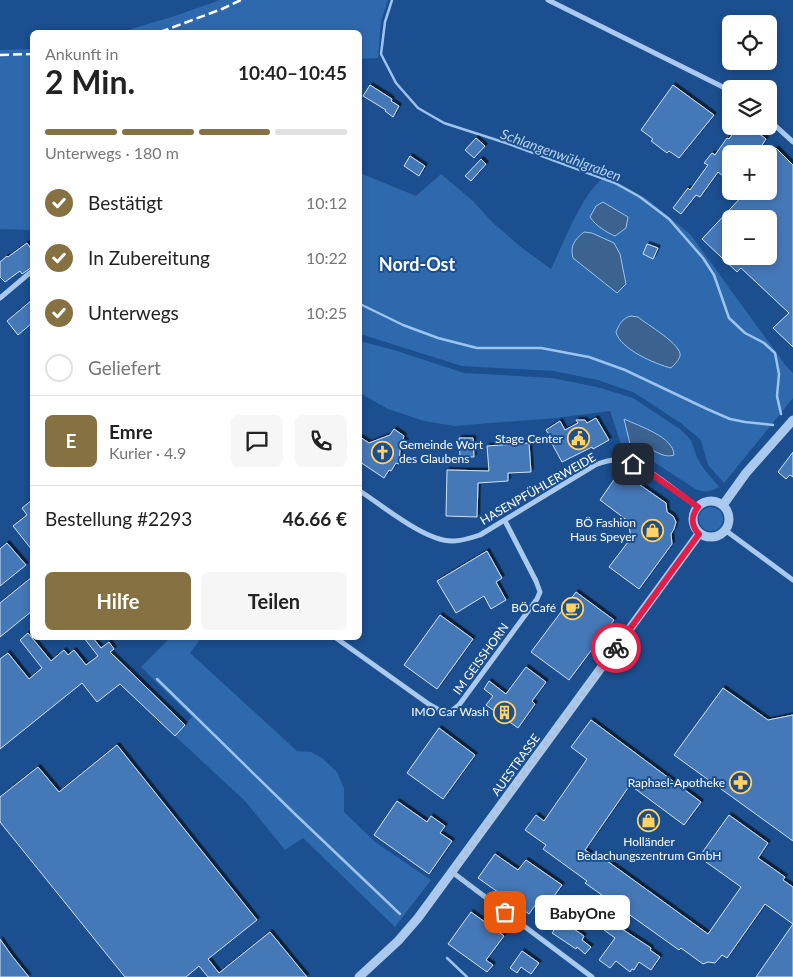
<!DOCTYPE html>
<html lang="de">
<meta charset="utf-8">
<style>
:root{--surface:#fff;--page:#f6f6f6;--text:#222;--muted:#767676;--line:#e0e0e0;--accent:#857141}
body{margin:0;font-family:Lato,sans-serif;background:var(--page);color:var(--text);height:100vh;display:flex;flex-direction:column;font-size:19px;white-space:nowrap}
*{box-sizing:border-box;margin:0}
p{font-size:16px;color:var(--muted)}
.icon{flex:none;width:28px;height:28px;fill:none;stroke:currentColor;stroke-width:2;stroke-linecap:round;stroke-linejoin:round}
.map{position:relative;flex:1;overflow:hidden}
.side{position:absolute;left:30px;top:30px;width:332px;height:610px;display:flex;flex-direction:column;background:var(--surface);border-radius:8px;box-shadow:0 2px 8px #0003}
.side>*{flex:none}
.fabs{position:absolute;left:722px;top:15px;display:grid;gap:10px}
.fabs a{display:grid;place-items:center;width:55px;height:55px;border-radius:8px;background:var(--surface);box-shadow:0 2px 8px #0003;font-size:25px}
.pin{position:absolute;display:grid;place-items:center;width:42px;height:42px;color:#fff;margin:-21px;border-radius:10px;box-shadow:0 2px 8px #0006}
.courier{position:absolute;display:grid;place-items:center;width:50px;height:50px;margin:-25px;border:4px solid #e11d48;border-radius:50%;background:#fff;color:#222;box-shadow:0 1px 6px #0007}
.bubble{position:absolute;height:35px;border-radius:8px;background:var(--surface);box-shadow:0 2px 8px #0003;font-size:16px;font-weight:700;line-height:35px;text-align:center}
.overview em{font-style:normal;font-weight:700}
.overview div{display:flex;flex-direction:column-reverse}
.overview{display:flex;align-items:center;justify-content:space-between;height:85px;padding:0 15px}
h1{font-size:32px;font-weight:700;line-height:38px}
.bar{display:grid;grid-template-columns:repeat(4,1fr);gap:8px 5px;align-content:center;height:60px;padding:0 15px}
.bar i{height:6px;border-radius:4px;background:var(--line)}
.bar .active{background:var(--accent)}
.bar p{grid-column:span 4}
.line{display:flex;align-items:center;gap:12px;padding:0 15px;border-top:1px solid var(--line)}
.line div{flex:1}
.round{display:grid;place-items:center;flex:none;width:52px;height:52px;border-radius:8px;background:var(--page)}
ol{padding:0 15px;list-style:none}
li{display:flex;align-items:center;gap:15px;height:55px}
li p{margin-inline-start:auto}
li .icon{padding:5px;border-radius:50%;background:var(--accent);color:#fff;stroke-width:4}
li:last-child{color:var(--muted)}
li i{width:28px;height:28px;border:2px solid var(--line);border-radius:50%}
.primary-button{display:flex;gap:10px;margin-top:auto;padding:10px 15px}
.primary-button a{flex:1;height:58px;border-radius:8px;background:var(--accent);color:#fff;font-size:20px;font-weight:700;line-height:58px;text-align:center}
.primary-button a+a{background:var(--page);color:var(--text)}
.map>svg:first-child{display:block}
.green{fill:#2e69ad;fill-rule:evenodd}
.water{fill:#3c6290;stroke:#9cc4f0}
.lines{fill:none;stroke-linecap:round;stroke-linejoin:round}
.stream{stroke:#9cc4f0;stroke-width:2.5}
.building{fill:#4478b7;stroke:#cfe3fa;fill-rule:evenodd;filter:url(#shadow)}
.minor{stroke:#a9c9ee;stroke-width:5}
.tertiary{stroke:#a9c9ee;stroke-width:9}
.rail{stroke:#fff;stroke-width:2.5;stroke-dasharray:9 4;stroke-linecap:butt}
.done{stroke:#afc1d8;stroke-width:5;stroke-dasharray:0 9}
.route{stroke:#e11d48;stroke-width:6}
.labels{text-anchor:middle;stroke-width:4;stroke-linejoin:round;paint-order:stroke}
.poi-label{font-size:12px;fill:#fff;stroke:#1b4f8f;text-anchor:end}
.street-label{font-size:12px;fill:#fff;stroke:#1b4f8f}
.water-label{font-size:14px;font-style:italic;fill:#b5d3f5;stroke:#1b4f8f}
.district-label{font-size:18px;font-weight:bold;fill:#fff;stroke:#1b4f8f}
</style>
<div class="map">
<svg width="793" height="977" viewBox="0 0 793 977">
<defs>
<filter id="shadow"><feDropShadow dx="2.5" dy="-2.5" stdDeviation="0" flood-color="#0009"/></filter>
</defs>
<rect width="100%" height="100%" fill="#1b4f8f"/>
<path class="green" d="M220 0H388L381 21 378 58 360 59V32H121L175 16Z
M32 49V230L0 229V50Z
M360 173 416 196 441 174 473 201 492 222 522 248 551 269C564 243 582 192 606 176L647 199 690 234 786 366 793 373V398L724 483 708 465 701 440 694 434 682 424 635 393 598 380 553 371 462 366 360 334ZM592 233C610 241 619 243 621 264L598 278 574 258Z
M360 341 394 350 464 373 552 378 597 387 633 398 680 429 691 440 697 458 704 469 719 487C711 492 706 492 697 490L640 453 622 448 610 411 556 418 454 426 424 421 388 409 360 393Z
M699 519a12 12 0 1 1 24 0a12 12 0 1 1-24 0Z
M170 638H201L190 653 297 751 311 752 322 758 337 772 344 788V812L375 842 431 880 395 927 303 838 285 850 245 801 175 736 192 717 141 667Z"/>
<path class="water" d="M603 202 628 217 626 228 615 236C606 232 596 226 590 217L596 206Z
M584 232 592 233 614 243 620 254 626 284 617 293 573 258C570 246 574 240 584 232Z
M631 316 638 317C646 324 683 345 680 356 679 360 674 365 671 368 655 364 620 349 616 332 619 325 622 318 631 316Z
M624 419C639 426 674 437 674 455 665 458 659 453 650 449 644 447 636 446 630 444Z"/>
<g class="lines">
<path class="stream" d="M392 0 385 22 381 54 396 83 418 108 444 123 506 143 615 183 640 197 669 219 703 258 714 275 729 318 745 333 764 343 775 353 779 374 777 396 781 414
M360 304 403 325 438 338 477 348H541L589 357 625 370 707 409 730 419 745 422 773 425
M157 679 297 816 400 914
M447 958 467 977"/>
</g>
<path class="building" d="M370 85 392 99 391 101 399 106 393 117 385 111 386 110 363 96Z
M673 85 714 115 679 158 669 151 667 153 651 141 653 139 641 130Z
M739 126H749L766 139 756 154H731V182L718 172 700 197 696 195 681 214 673 208 688 188 690 190 708 165 704 163 712 153 715 155 727 138 729 139Z
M476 138 485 146 474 158 465 150Z
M776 148 793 165V347L773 328 789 313 741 268 737 272 702 239 747 191H769V167L775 161 769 155ZM731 219H769V256H731Z
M410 156 425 166 419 176 404 166Z
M481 159 486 164 471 181 465 176Z
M27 243 32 250V267L22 274 20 271 5 282 0 277V262L7 256 8 257Z
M647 244 658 248 653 259 643 254Z
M32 300V323L18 335 7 321Z
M596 418 609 440 593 449 592 447 562 462 550 440 552 439 546 430 560 421 565 430 578 423 576 420H585L587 423Z
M394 429 404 436 403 439 406 441 400 450 399 464 396 463 391 471 389 470 384 478 360 462V437L369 443 390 435Z
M459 438H473L474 457H460Z
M529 443 531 472 508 473V481L478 483 477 517 446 516 447 470 489 471 487 446Z
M793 452V477L790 475 786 479 778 472Z
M620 471 666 503 667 512 673 516 676 522 674 529 671 534 672 544 639 589 609 567 631 538 628 521 600 500Z
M32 500V550L13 526 27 515 22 508Z
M7 543 26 565 0 586V549Z
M487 551 502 578 496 582 506 600 491 609 484 596 456 613 437 581Z
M32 577V611L0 637V603Z
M576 592 614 620 569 680 531 652Z
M440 615 473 639 437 689 404 665Z
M28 633 51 661 64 650 68 655 74 650 86 665 98 656 84 638H93L101 648 109 642 114 649 110 652 185 725 175 736 120 684 97 702 82 683 0 749V659L8 653 29 679 42 668 20 640Z
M526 667 546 682 532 701 535 704 518 728 486 705 493 696 484 689 489 681 506 694Z
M723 688 768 720 793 715V841L674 755Z
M591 720 701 802 684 825 630 785 585 850 601 861 603 858 708 934 741 887 699 857 729 815 768 843 758 858 785 877 783 880 793 887V924L765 904 727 958 722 955 715 963 708 962 703 964 681 948 679 950 585 883 587 881 543 849 546 845 525 830 536 815 544 821 587 759 571 747Z
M439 728 475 755 443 799 407 773Z
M117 745 257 920 208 959 219 973 270 932 307 977H208L199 966 186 977H125L0 822V797L38 767 59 792Z
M397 801 427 822 431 816 445 826 440 833 452 841 429 874 374 835Z
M495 854 518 870 526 860 562 885 549 903 541 897 529 914 478 878Z
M471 912 504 936 486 960 493 965 487 972 448 944Z
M561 920 584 936 582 940 591 947 585 954 577 947 576 949 552 933Z
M612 920 623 928 622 929 651 948 650 950 660 957 651 970 639 962 634 970 632 969 630 972 616 961 610 968 599 960 615 938 604 930Z
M793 924V977H756Z
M0 939 12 956 29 977H0Z
M522 951 539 963 531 974 521 967 517 973 510 968Z"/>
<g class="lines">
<path class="minor" d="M548 0 731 91
M769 120 793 142
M0 298 32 271
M360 491C383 506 426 542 453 541 462 541 471 538 480 535L595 465C603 462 612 459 621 460 642 461 680 494 697 507
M725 530 793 580
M336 638 430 705 441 711 449 713 459 705 537 599 540 592 536 581 505 521
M452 872 592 977"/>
<path class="tertiary" d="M693 519a18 18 0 1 1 36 0a18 18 0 1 1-36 0Z
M723 505 746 473 793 420
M359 977 398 941 418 918 699 534"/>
<path class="rail" d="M160 32 222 9 241 0
M0 55 32 54"/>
</g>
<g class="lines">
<path class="done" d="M505 912 452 872 616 648"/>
<path class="route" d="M616 648 699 534C691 526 691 516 698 507L643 468 633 464"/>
</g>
<defs>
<symbol id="civic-ring" viewBox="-11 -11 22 22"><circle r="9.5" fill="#1b4f8f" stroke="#ffd166" stroke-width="1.5"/><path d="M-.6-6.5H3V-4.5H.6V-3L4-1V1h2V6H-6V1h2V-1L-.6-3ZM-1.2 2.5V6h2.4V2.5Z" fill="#ffd166"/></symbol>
<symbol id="church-ring" viewBox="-11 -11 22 22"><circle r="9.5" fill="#1b4f8f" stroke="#ffd166" stroke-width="1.5"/><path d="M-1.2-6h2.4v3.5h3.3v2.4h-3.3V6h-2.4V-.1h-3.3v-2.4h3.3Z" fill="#ffd166"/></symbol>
<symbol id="shop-ring" viewBox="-11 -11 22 22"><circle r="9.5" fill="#1b4f8f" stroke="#ffd166" stroke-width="1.5"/><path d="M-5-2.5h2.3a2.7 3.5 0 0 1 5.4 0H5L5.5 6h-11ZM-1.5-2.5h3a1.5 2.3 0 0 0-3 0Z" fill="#ffd166"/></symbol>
<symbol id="cafe-ring" viewBox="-11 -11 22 22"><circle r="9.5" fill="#1b4f8f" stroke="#ffd166" stroke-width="1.5"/><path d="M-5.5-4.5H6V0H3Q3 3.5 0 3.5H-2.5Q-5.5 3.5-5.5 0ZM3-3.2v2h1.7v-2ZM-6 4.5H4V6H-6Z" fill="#ffd166"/></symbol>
<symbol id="building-ring" viewBox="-11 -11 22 22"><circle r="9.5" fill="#1b4f8f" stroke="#ffd166" stroke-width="1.5"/><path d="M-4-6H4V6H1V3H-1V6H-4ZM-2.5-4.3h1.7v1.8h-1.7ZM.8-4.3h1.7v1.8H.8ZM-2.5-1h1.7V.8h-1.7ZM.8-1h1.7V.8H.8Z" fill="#ffd166"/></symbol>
<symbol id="pharmacy-ring" viewBox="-11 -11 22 22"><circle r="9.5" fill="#1b4f8f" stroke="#ffd166" stroke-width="1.5"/><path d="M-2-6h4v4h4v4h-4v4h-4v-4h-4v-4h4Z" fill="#ffd166"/></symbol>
</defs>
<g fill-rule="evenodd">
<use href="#civic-ring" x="566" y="426" width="25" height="25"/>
<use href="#church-ring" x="370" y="440" width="25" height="25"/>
<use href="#shop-ring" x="640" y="518" width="25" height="25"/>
<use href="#cafe-ring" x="560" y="596" width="25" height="25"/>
<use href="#building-ring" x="492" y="700" width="25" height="25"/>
<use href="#pharmacy-ring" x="728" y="770" width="25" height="25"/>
<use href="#shop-ring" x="636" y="808" width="25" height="25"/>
</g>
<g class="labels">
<g class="poi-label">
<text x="563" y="443">Stage Center</text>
<text x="399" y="449" text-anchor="start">Gemeinde Wort<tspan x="399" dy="14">des Glaubens</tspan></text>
<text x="636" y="527">BÖ Fashion<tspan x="636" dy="14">Haus Speyer</tspan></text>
<text x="556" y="612">BÖ Café</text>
<text x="489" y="716">IMO Car Wash</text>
<text x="725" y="787">Raphael-Apotheke</text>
<text x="649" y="846" text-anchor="middle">Holländer<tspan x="649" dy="14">Bedachungszentrum GmbH</tspan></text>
</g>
<g class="street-label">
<text transform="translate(538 489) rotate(-30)" y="4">HASENPFÜHLERWEIDE</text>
<text transform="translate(481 659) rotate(-54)" y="4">IM GEISSHORN</text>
<text transform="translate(516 765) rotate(-54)" y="4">AUESTRASSE</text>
</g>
<g class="water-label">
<text transform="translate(561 155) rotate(20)" y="5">Schlangenwühlgraben</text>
</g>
<g class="district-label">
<text x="417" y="271">Nord-Ost</text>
</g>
</g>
</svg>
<div class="fabs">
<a><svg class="icon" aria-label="locate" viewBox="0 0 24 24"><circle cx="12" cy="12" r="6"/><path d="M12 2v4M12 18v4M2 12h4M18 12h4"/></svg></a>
<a><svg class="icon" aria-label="layers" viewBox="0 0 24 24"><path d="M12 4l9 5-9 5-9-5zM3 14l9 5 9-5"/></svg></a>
<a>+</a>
<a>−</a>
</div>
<div class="pin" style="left:505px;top:912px;background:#ea580c"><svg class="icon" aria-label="bag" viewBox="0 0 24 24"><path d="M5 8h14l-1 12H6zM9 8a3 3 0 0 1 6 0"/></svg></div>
<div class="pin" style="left:633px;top:464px;background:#1f2937"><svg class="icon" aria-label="home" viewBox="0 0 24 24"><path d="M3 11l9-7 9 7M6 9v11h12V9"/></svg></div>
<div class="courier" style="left:616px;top:648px"><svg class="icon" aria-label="bike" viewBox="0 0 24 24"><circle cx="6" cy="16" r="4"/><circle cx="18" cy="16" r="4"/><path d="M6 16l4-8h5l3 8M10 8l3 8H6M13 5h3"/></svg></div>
<div class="bubble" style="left:535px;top:895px;width:95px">BabyOne</div>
<section class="side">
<div class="overview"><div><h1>2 Min.</h1><p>Ankunft in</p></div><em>10:40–10:45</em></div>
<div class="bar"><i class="active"></i><i class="active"></i><i class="active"></i><i></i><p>Unterwegs · 180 m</p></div>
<ol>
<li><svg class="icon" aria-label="check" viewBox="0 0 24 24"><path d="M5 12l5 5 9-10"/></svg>Bestätigt<p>10:12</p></li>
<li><svg class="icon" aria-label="check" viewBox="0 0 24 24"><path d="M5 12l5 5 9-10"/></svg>In Zubereitung<p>10:22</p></li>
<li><svg class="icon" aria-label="check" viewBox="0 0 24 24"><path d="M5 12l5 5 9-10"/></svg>Unterwegs<p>10:25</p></li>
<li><i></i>Geliefert</li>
</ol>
<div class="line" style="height:90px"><b class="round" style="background:var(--accent);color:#fff">E</b><div><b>Emre</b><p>Kurier · 4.9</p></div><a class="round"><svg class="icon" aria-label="chat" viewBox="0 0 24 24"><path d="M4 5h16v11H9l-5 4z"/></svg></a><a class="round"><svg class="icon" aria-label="phone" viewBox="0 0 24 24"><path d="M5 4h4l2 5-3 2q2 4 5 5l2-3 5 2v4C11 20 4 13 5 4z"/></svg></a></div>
<div class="line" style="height:65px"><div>Bestellung #2293</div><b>46.66 €</b></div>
<div class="primary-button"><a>Hilfe</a><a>Teilen</a></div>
</section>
</div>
